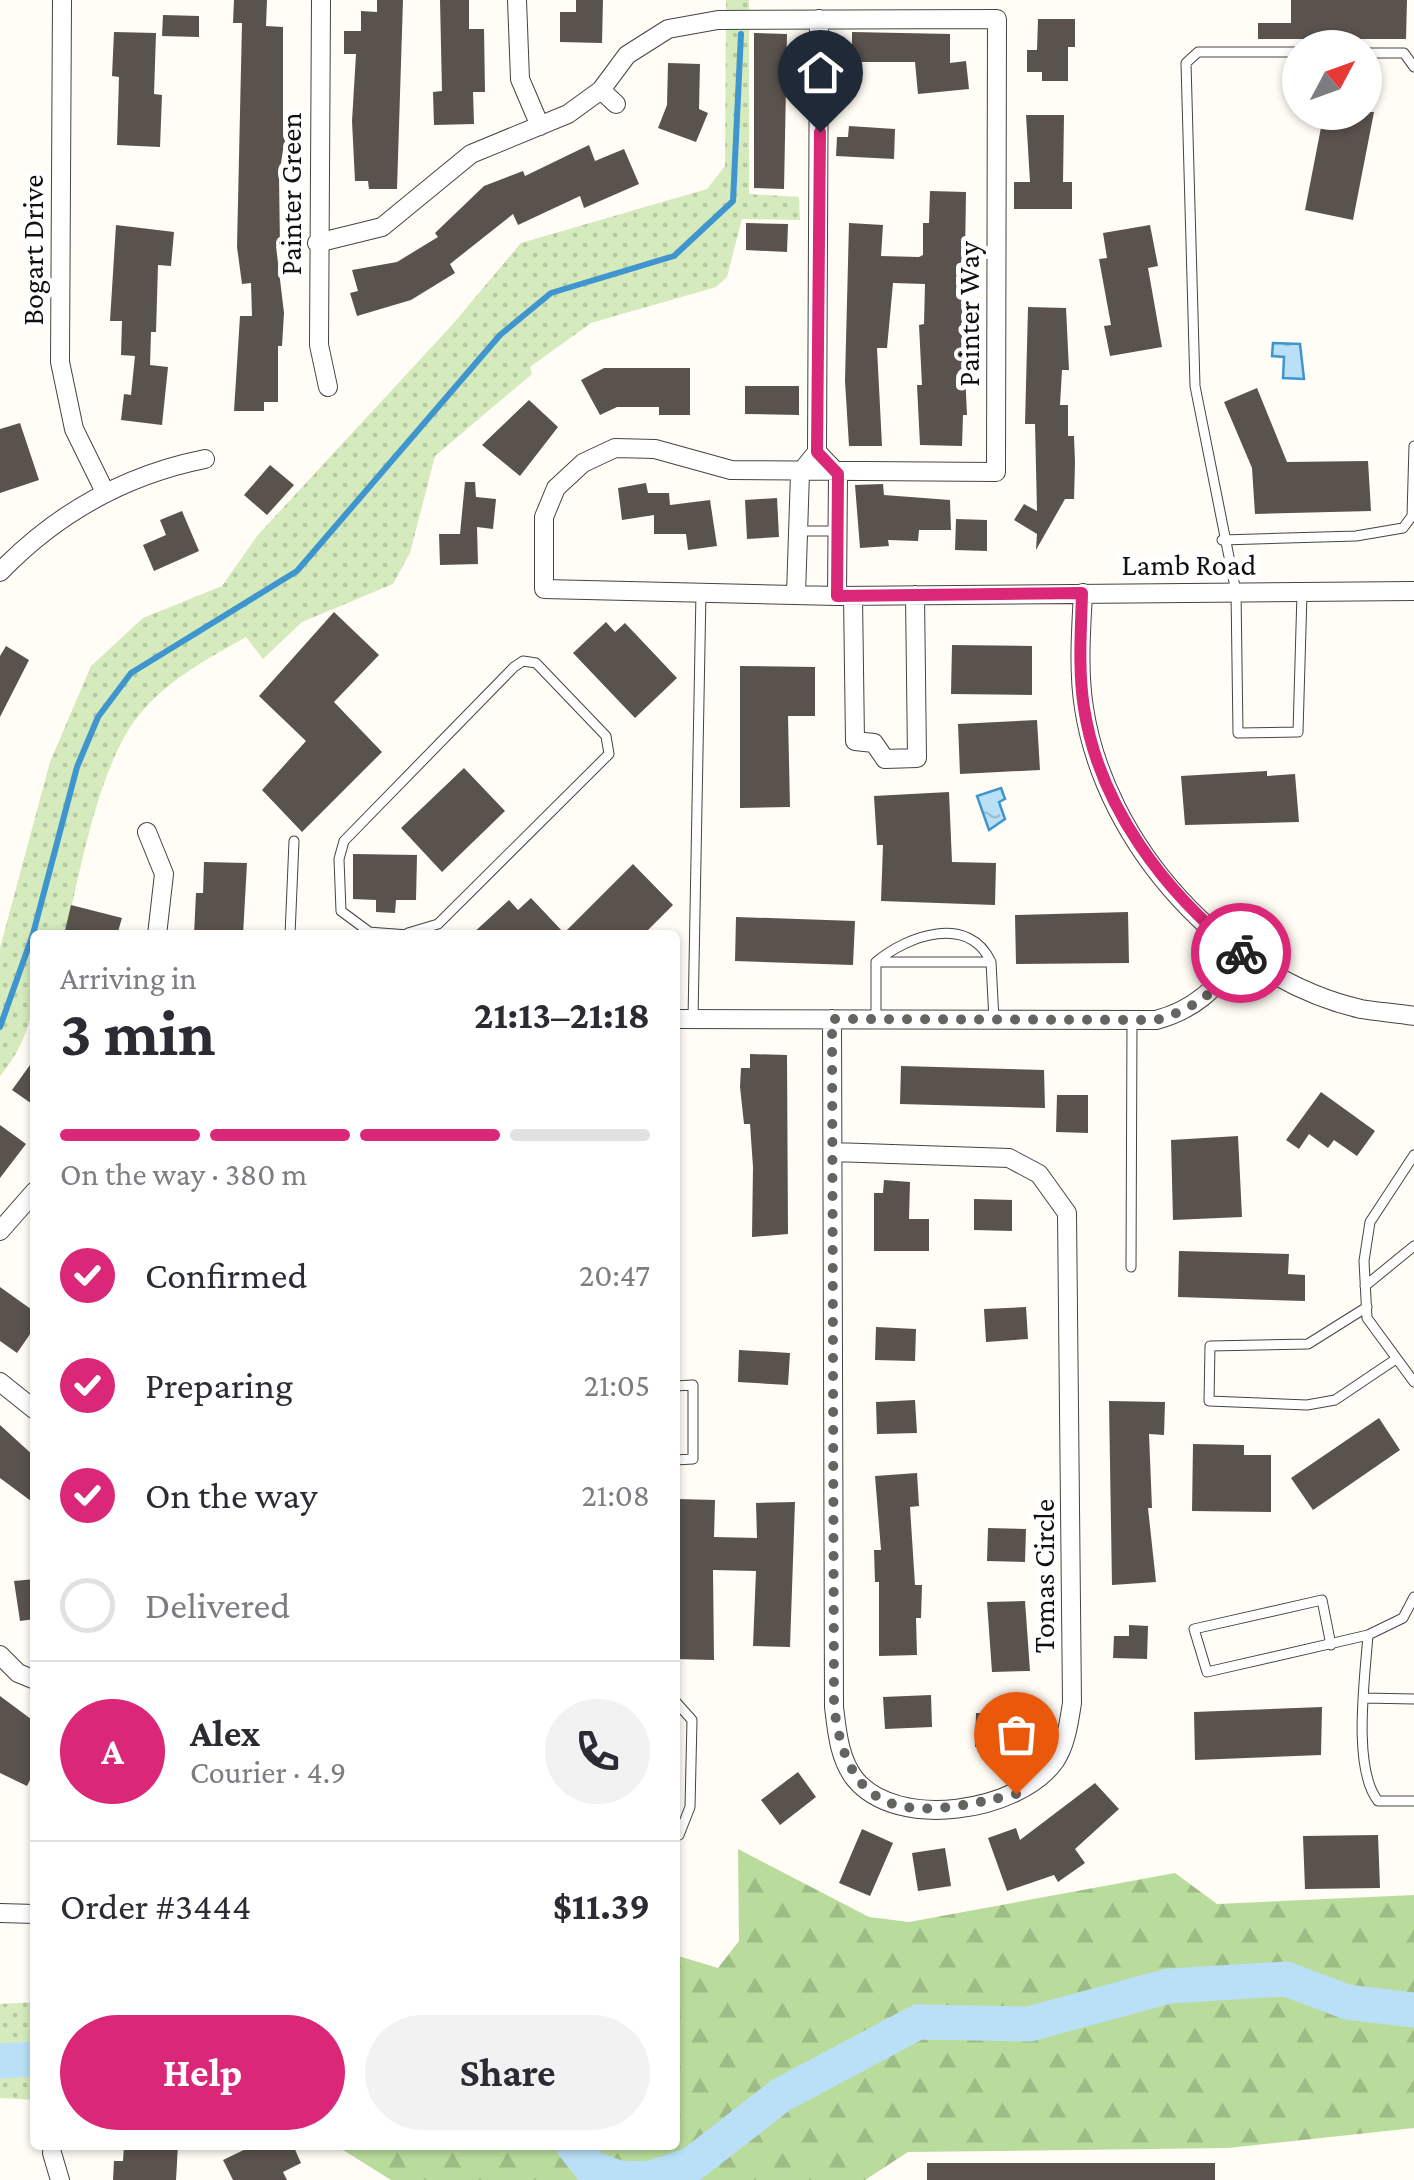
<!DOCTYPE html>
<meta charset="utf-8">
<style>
:root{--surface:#fff;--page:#f2f2f3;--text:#2b2b33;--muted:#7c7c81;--line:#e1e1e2;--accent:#db2777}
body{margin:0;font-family:"Crimson Pro",serif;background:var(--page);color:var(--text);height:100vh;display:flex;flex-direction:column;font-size:38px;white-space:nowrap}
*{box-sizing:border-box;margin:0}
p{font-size:32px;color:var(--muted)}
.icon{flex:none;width:55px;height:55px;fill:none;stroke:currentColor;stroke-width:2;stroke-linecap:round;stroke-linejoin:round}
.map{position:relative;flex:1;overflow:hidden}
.side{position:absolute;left:30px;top:930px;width:650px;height:1220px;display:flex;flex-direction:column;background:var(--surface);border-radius:10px;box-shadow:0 2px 8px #0004}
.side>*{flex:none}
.needle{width:65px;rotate:49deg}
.buttons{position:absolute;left:1282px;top:30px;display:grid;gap:20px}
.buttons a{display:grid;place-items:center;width:100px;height:100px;border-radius:50%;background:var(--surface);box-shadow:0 2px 8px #0004;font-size:50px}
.pin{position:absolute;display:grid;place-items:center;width:85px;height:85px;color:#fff;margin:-102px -42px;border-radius:50% 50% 50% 0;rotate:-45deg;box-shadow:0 0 10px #0007}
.pin .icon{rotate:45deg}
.courier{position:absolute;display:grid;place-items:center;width:100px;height:100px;margin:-50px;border:8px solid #db2777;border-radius:50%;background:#fff;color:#222;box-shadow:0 2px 12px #0007}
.summary em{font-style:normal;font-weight:700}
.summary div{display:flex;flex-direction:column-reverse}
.summary{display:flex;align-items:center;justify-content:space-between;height:170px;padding:0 30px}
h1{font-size:65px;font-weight:700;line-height:75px}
.bar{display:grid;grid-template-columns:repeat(4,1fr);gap:15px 10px;align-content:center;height:120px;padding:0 30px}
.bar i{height:12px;border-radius:8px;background:var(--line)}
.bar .on{background:var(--accent)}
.bar p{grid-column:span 4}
.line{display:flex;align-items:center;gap:25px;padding:0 30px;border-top:2px solid var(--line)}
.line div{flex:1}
.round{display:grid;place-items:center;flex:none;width:105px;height:105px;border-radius:52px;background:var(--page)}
ol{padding:0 30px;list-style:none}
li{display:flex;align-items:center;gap:30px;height:110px}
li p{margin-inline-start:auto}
li .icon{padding:10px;border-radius:50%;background:var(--accent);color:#fff;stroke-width:4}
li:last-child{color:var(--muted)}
li i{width:55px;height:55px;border:5px solid var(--line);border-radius:50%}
.primary-button{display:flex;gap:20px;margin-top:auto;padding:20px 30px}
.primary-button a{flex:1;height:115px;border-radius:60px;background:var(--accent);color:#fff;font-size:40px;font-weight:700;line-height:115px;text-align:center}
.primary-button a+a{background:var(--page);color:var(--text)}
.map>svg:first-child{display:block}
.grass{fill:url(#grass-dots)}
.forest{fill:url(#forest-firs)}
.water{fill:url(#water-ripples);stroke:#3f96cf;stroke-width:2.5}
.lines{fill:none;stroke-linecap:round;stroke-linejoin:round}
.stream{stroke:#3f96cf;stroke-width:6}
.river{stroke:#b9e0f7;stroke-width:35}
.building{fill:#5a524d}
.lane-casing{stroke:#444;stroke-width:11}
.street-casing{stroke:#444;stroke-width:20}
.lane{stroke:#fff;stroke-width:9}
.street{stroke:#fff;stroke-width:18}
.done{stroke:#646461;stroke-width:10;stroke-dasharray:0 18}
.route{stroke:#db2777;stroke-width:12}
.labels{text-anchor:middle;stroke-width:10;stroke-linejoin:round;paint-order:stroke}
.street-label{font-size:30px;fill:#111;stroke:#fff}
</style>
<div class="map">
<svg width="1414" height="2180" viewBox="0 0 1414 2180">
<defs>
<pattern id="grass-dots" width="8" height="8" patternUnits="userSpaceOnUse" patternTransform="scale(2.5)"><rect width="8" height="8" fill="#d5ebbd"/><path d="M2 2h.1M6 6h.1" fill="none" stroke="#b6c8a1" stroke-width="1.8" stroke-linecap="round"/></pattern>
<pattern id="forest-firs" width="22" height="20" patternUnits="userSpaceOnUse" patternTransform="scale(2.5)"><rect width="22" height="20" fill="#b9dc9c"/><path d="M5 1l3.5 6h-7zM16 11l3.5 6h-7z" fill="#9ebc85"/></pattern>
<pattern id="water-ripples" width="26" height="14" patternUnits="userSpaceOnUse" patternTransform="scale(2.5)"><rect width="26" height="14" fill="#b9e0f7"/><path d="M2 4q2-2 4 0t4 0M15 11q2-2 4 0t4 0" fill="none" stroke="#9ebfd3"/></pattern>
</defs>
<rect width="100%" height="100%" fill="#fffdf5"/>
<path class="grass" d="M726 0H749V194L799 197 800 220 742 219 727 277 716 287 591 323 530 367 532 374 435 456 410 553 393 584 302 622 263 659 246 637C209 658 173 677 144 709 99 758 81 870 65 935H35C35 992 38 1030 0 1076V948L50 762 91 666 143 618 222 586 257 536 452 325 521 243 707 189 725 166Z
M35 2002V2100L0 2098V2004Z"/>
<path class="forest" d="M738 1849 869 1917 909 1922 1175 1873 1217 1904 1414 1895V2128L1228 2148 908 2152 865 2180H391L335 2145H675V1955L718 1968 739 1941Z"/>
<path class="water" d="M1273 343 1300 344 1304 379 1283 378 1284 357 1272 356Z
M1001 788 1005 799 999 802 1005 819 989 830 977 796Z"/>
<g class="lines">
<path class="stream" d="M0 1027 33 934 77 767 98 717 131 673 297 571 500 335 551 293 674 256 733 201 741 34"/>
<path class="river" d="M0 2061 35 2059
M573 2145 591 2168 619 2178 648 2179 691 2165 781 2095 918 2022 1029 2024 1169 1986 1286 1979 1347 2002 1414 2010"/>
</g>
<path class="building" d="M234 0H267L266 26 283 27V132H292V150H283L279 176 280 246H276L284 313 282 346H278V402H264V411H234L240 316H252L251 283 242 284 237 247 242 23H233Z
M377 0H403L397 189H369L368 181H355L352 121 356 54H344V31H361V11L377 12Z
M440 0H469V29H484L485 92H473L474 124 434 125 433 92 442 91Z
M576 0H603L602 43 560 42V12H576Z
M1291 0H1407L1406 39H1258V23H1291Z
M163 15 199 16V37L162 36Z
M1038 19H1075V47H1068V81H1042V72H1027V50H1037Z
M114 32 156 33 154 94 162 95 160 147 117 145 119 77 112 76Z
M852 32 950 34V63L966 61 969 89 918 94 915 62H852Z
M754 33 787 34 784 189 754 188Z
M668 63 700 64 699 109 708 113 696 142 658 128 667 105Z
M1324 112H1374L1353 220 1305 210Z
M1026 115H1064L1063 182H1072V209H1014V182H1030Z
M849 126 895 129 894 159 836 156 837 137H848Z
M589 145 595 161 624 149 639 184 584 208 580 196 518 225 513 214 450 264 455 273 411 300 357 316 350 293 358 291 352 270 397 262 438 237 435 233 484 186 523 171 525 176Z
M930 191 966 192 964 322 976 321 978 350 964 351 967 415H963L962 446 920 445 917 385H922L919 325 924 324 925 284 893 283 887 348H877L882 446H849L845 381 849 223 883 225 881 256 919 257 923 255V223H929Z
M746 223 788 224 787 252 746 250Z
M116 225 174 232 171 266 158 265 156 332H151L150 365 168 367 162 425 121 420 124 394 131 395 135 356 121 355 122 321H110Z
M1150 225 1158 266 1148 268 1162 347 1110 356 1104 326 1111 325 1099 259 1107 258 1103 233Z
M1028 307 1066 308 1069 370H1062L1060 405H1068V436H1074L1075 462 1074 499H1065L1036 550 1037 534 1014 520 1024 504 1037 511 1035 424H1025Z
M604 368H690V415H659V407H617L600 415 581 380Z
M745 386H799V415L745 414Z
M1257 388 1287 462 1368 461 1371 511 1255 514 1252 468 1224 402Z
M529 400 558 427 520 476 482 445Z
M20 423 39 480 0 493V429Z
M270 465 294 485 267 515 244 495Z
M465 482H475L476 497 496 499 493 529 477 527 478 564 440 565 439 534H460Z
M646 483 648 493H669L670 505 710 500 717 546 688 550 686 534H654V515L622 520 618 488Z
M883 484 884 495 950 500 951 530H919L918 541 888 540 889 546 860 548 855 485Z
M777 498 779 537 747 539 745 500Z
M182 511 199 551 154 571 143 545 166 535 160 520Z
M956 519 987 520V551L955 550Z
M334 612 379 655 334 702 382 752 302 832 262 790 306 741 259 696Z
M606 622 615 632 625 623 677 678 635 718 573 653Z
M952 645 1032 646V695L951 694Z
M6 646 29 660 0 717V656Z
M740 666 815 667V716H788L790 807 740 808Z
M1037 720 1040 770 960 774 958 724Z
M464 768 505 811 442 872 401 828Z
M1267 771V776L1295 774 1299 822 1185 825 1181 776Z
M949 792 952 862 996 863 995 905 881 901 883 845H877L874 796Z
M353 854 417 855 416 900H396L395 913 376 912V900L353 899Z
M204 862 247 863 243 935H194L196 893H203Z
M633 864 673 905 643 935H471L509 900 518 910 531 898 564 933Z
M71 905 122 918 117 935H64Z
M1128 912 1129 963 1016 964 1015 915Z
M736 917 855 921 853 965 735 961Z
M750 1054 787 1055 788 1234 752 1237 753 1167 750 1124H744L740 1087 741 1068H750Z
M35 1058V1106L12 1090Z
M901 1066 1044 1070 1045 1108 900 1104Z
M1321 1092 1375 1131 1357 1156 1334 1140 1328 1148 1309 1134 1299 1149 1286 1140Z
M1057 1095H1088V1133L1056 1132Z
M0 1125 26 1144 0 1178Z
M1238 1136 1242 1217 1173 1220 1171 1140Z
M884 1180 910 1182 909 1219H929V1251H874V1193H883Z
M974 1199 1012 1200V1231L974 1230Z
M1179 1251 1289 1254 1288 1274 1305 1275V1301L1178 1297Z
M0 1287 35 1312V1327L17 1353 0 1341Z
M1026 1307 1028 1339 986 1342 984 1309Z
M876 1327 916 1329 915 1361 875 1360Z
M739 1350 790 1353 788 1385 738 1382Z
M915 1400 917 1433 877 1434 876 1402Z
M1109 1401 1165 1402 1164 1435 1149 1434 1152 1508H1148L1156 1582 1112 1585Z
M1379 1418 1400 1450 1313 1510 1291 1478Z
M0 1425 35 1457V1504L0 1478Z
M1193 1444 1244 1445V1455H1271V1512L1192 1511Z
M917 1473 919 1506 910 1507 915 1585H922L921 1618H916L917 1655 879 1656V1582H875L874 1550H881L875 1476Z
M678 1499 715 1500 714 1537 757 1538 756 1503 795 1502 790 1647 753 1646 756 1571 713 1570 714 1660 675 1659Z
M988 1528 1026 1529 1025 1562 987 1561Z
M35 1579V1619L20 1621 14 1581Z
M1025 1601 1030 1671 992 1672 987 1602Z
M1129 1625 1148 1626 1147 1659 1113 1658 1114 1636H1129Z
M931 1695 932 1727 885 1729 883 1697Z
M0 1696 35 1722V1770L27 1786 0 1773Z
M1322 1707 1321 1755 1195 1760 1194 1712Z
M976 1713 1013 1714V1748L975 1747Z
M798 1772 816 1797 780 1825 761 1800Z
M1095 1783 1119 1809 1075 1849 1085 1863 1058 1882 1054 1875 1007 1891 988 1838 1016 1828 1020 1840Z
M862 1829 893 1843 870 1896 839 1883Z
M1378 1835 1380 1888 1305 1889 1303 1836Z
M945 1848 951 1886 918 1891 912 1853Z
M124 2145H178L176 2180H113L114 2161H123Z
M254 2145H293L301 2163 283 2172 287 2180H233L223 2160Z
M927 2163H1215V2180H927Z"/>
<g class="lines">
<defs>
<path id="lane" d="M1300 52H1198L1186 63 1195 386 1236 592 1238 733 1298 732 1302 593
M1365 53H1404L1414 67
M797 531H838
M1222 540 1356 536 1403 528 1412 516 1414 446
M368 931 341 911 339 859 344 841 514 667 523 661 536 663 606 736 609 754 438 924 408 933
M368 932 408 935
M290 935 294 841
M876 962C908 935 969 914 991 962
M693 1019 701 592
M876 1019V962H991L994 1020
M1414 1155 1370 1222 1364 1261 1367 1318 1414 1382
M1131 1267 1132 1021
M1365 1286 1414 1246
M1367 1307 1308 1344 1210 1346 1209 1401 1307 1405 1335 1400 1396 1359
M675 1386 693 1385V1459L675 1460
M1414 1597 1403 1618 1368 1635C1365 1678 1352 1768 1378 1801H1414
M1331 1645 1322 1600 1194 1629 1207 1672 1368 1635
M1364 1698 1414 1699
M675 1701 692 1720 690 1807 679 1835H675"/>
<path id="street" d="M62 0 60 362 74 429 105 492
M321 0 319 345 328 387
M517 0 520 79 540 126
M601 90 616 104
M317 243 382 227 471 154 568 114 601 90 627 55 668 29 718 20 997 19 996 472 731 470 655 449 615 448 583 463 556 488 544 517V589L837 596 1414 591
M817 452 838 474 837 596
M0 572C57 513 125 475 205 459
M1083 593C1081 631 1078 670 1084 708 1105 845 1225 978 1361 1009 1378 1012 1397 1013 1414 1016
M796 595 800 473 817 452 819 19
M853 596 855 741 874 743 885 759 917 758 915 595
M147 832 164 874 157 935
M675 1019 1156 1020C1198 1009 1216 986 1243 955
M832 1019 834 1707C837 1731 839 1759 855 1779 897 1831 1019 1812 1055 1761 1066 1745 1069 1722 1072 1703L1067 1213 1039 1174 1009 1158 833 1152
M0 1231 35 1191
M0 1382 35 1410
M0 1655 18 1673 35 1680
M0 1913 35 1914
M52 2153 60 2180"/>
</defs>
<use href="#lane" class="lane-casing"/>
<use href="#street" class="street-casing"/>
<use href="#lane" class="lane"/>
<use href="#street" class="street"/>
</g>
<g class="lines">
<path class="done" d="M1016 1794C919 1817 849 1828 834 1706L832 1019 1156 1020C1191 1011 1228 986 1241 953"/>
<path class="route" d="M820 132 817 452 838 474 837 596 1082 593C1081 631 1078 670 1084 708 1099 806 1165 893 1241 953"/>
</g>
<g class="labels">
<g class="street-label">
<text transform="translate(291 194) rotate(-90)" y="10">Painter Green</text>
<text transform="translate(33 250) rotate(-90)" y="10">Bogart Drive</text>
<text transform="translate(969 314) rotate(-90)" y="10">Painter Way</text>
<text x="1189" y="575">Lamb Road</text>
<text transform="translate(1044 1576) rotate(-90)" y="10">Tomas Circle</text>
</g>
</g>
</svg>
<div class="buttons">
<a><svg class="needle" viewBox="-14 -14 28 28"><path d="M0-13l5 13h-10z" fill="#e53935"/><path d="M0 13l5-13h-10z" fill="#7c7c81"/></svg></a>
</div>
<div class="pin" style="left:1016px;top:1794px;background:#ea580c"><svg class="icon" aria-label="bag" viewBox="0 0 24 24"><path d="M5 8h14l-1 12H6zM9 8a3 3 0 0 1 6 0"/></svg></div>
<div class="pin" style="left:820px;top:132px;background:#1f2937"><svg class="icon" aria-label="home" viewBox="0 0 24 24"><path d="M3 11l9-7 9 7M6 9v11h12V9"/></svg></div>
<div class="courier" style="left:1241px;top:953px"><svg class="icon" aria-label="bike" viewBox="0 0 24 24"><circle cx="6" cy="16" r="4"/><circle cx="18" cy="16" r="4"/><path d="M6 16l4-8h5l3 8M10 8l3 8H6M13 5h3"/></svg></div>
<section class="side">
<div class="summary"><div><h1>3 min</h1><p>Arriving in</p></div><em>21:13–21:18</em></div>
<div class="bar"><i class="on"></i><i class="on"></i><i class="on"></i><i></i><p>On the way · 380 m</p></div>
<ol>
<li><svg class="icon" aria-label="check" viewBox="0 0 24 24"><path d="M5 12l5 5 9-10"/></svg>Confirmed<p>20:47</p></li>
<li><svg class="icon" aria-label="check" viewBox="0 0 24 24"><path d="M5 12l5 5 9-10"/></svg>Preparing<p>21:05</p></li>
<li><svg class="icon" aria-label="check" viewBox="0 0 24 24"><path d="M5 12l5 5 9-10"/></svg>On the way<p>21:08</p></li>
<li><i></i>Delivered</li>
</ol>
<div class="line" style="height:180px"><b class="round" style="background:var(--accent);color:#fff">A</b><div><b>Alex</b><p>Courier · 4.9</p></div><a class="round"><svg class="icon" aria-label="phone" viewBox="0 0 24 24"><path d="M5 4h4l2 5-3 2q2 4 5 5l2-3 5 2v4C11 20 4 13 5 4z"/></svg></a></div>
<div class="line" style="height:130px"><div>Order #3444</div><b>$11.39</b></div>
<div class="primary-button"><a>Help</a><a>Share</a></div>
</section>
</div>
